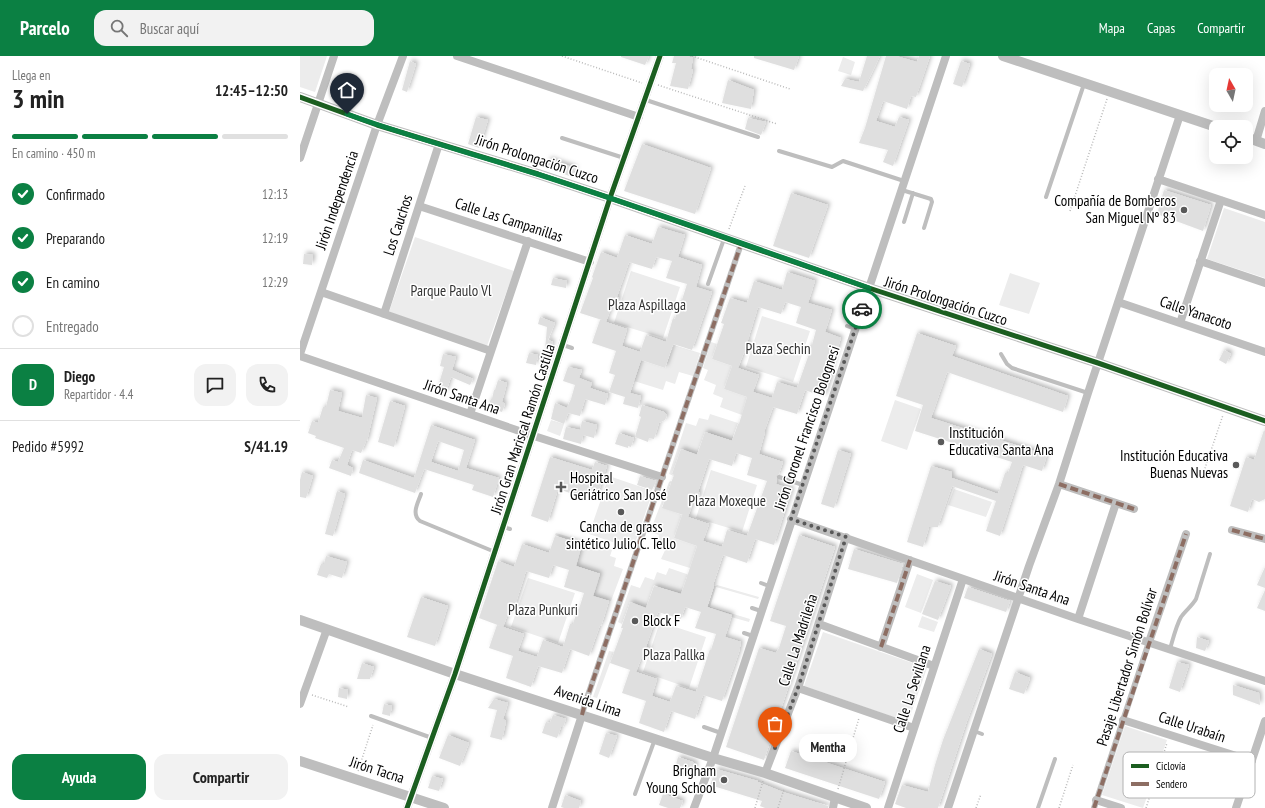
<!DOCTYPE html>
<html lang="es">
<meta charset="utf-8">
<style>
:root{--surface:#fff;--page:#f2f2f2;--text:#222;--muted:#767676;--line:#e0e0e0;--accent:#0b8043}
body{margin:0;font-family:"PT Sans Narrow",sans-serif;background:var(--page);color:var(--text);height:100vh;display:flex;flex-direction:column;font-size:15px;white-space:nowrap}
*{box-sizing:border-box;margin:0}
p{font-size:13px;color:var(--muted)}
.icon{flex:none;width:22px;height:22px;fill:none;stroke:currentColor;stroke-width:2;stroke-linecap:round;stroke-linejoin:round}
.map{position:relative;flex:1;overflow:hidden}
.side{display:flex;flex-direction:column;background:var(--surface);width:300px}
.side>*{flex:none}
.needle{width:26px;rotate:351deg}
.fabs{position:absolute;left:909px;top:12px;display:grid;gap:8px}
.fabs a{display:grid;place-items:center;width:44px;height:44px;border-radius:8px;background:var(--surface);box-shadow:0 4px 16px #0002;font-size:20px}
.pin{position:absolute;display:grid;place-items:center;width:34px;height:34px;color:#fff;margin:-41px -17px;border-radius:50% 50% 50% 0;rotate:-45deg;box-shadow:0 0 4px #0007}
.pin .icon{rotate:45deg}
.courier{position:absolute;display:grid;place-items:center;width:40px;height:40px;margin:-20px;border:3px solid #0b8043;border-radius:50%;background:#fff;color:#222;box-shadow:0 1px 5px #0007}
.bubble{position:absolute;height:28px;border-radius:12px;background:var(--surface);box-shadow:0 4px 16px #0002;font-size:13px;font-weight:600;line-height:28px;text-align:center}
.summary em{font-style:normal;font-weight:600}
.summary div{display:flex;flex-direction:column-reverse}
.summary{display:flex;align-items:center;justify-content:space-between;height:68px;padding:0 12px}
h1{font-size:26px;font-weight:600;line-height:30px}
.bar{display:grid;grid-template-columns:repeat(4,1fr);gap:6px 4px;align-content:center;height:48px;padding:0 12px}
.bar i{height:5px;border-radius:3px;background:var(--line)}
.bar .on{background:var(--accent)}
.bar p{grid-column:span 4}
.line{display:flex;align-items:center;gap:10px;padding:0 12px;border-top:1px solid var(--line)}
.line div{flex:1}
.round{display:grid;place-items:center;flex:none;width:42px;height:42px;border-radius:12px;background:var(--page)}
ol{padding:0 12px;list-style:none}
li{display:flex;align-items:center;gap:12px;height:44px}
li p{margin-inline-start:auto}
li .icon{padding:4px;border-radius:50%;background:var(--accent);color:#fff;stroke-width:4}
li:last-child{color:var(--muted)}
li i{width:22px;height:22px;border:2px solid var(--line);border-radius:50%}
.primary-button{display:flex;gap:8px;margin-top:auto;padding:8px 12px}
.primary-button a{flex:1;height:46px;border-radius:12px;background:var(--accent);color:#fff;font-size:16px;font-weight:600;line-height:46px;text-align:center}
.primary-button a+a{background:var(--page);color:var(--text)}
header{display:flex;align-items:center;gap:24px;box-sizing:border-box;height:56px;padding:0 20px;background:var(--accent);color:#fff}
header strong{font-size:19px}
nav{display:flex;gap:22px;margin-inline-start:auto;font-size:14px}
.search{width:280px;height:36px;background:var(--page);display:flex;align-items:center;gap:10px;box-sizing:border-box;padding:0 14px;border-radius:12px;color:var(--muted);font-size:15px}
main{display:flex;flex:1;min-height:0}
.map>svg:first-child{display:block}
.green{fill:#ececec}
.building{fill:#dfdfdf;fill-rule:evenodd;filter:url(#shadow)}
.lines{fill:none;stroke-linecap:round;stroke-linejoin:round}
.path{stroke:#b9b9b9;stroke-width:1.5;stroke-dasharray:1 2;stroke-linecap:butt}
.service{stroke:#bebebe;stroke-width:4}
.pedestrian{stroke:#bebebe;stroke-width:6}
.minor{stroke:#bebebe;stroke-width:8}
.tertiary{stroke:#bebebe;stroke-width:10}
.quiet{stroke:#8d6e63;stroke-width:4;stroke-dasharray:8 4;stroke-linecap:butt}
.cycleway-casing{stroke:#fff;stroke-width:8}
.cycleway{stroke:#1b5e20;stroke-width:5}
.done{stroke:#595959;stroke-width:4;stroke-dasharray:0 7.2}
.route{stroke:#0b8043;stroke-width:5}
.poi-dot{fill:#595959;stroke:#fff;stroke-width:1.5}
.labels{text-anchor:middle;stroke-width:3;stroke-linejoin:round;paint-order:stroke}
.street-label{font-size:15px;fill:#000;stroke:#fff}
.poi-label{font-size:15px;fill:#000;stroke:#fff;text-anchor:end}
.park-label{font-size:15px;fill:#333;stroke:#fff}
.key{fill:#fff;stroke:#b2b2b2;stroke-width:1}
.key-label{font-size:11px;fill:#000}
</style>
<header>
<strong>Parcelo</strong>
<div class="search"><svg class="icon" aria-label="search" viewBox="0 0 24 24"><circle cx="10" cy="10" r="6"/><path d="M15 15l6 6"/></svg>Buscar aquí</div>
<nav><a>Mapa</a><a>Capas</a><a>Compartir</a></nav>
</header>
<main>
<section class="side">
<div class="summary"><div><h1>3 min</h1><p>Llega en</p></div><em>12:45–12:50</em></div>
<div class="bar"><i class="on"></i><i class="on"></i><i class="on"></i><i></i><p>En camino · 450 m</p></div>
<ol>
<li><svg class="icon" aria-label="check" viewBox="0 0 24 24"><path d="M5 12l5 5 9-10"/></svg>Confirmado<p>12:13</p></li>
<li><svg class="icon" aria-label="check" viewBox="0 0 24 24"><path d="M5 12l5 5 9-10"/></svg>Preparando<p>12:19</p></li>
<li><svg class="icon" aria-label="check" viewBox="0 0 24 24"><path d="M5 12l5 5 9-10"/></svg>En camino<p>12:29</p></li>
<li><i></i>Entregado</li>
</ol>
<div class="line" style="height:72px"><b class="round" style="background:var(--accent);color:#fff">D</b><div><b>Diego</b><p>Repartidor · 4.4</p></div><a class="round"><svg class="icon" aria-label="chat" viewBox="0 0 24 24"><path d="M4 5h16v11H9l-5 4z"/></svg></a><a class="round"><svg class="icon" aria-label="phone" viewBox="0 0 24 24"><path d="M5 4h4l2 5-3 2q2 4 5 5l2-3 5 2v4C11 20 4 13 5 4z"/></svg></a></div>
<div class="line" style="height:52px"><div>Pedido #5992</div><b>S/41.19</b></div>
<div class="primary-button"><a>Ayuda</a><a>Compartir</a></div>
</section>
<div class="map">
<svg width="965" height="752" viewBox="0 0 965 752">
<defs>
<filter id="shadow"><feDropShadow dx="2.5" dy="-2.5" stdDeviation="2" flood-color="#0004"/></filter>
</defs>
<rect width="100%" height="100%" fill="#fff"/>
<path class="green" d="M0 0H27L15 36 0 31Z
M543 1 555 6 551 19 538 15Z
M924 152 965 166V222L907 203Z
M115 181 214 215 187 290 89 256Z
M331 215 380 231 363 282 314 267Z
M710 217 740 227 729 258 699 249Z
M462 260 510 275 493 326 446 311Z
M411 286 417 288 412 303 432 310 424 333 447 341 442 359 420 351 423 342 413 338 416 329 404 324 408 314 403 312Z
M374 289 400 297 393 320 379 316 375 328 366 325 363 334 334 325 341 304 365 312Z
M595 344 621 353 607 394 581 385Z
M410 358 438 367 432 384 405 376 397 398 381 393 372 418 379 422 369 418 386 367 396 370 399 362 408 364Z
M251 364 264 368 260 380 247 375Z
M411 414 457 429 442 476 396 462Z
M309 420 353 435 333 493 289 478Z
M371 425 374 426 371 427 362 451 382 459 374 482 397 490 390 512 361 503 366 492 356 488 359 479 350 476 369 426Z
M654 433 692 446 686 461 648 449Z
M256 477 312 494 310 500 316 502 314 510 323 513 311 545 293 540 300 517 276 510 282 488 255 479Z
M369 512 410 526 409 528 387 521 381 538 354 529 346 552 330 546 322 568 318 566 331 529 340 532 345 521 354 524 357 516 366 519Z
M617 518 633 524 621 557 605 551Z
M228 522 275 537 258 587 211 571Z
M417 529 459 541 458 543 416 531 410 551 450 563 449 566 431 561V559L408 551 414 530H416Z
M622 560 638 566 634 576 618 571Z
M360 566 406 581 389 632 343 616Z
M523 576 627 612 608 666 504 630Z
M309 595 314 596 297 642 293 641Z
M825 670 867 684 843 752 802 739Z"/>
<path class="building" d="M321 0H349L345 9 321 1Z
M374 0H387L393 2 391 13 393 14 388 33 370 30 376 7H372Z
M454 0H499L494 14 454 2Z
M567 0H580L563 35 541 30 545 23 559 26Z
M586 0H596L617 6 619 0H630L616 41 611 40 607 53 583 45 576 65 595 71 599 61 609 64 593 110 583 106 588 94 559 87 565 72Z
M110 5 116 8 107 36 102 34Z
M661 5 670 8 662 31 653 28Z
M428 24 454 34 451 53 422 47Z
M176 61 188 64 179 92 168 88Z
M448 62 466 66 461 79 445 73Z
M342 88 411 112 395 158 324 135Z
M249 103 275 112 272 121 246 111Z
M864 134 911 149 903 175 857 158Z
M491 137 528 149 509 202 473 190Z
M358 171 385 179 378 201 402 209 396 231 412 236 392 294 373 288 365 312 341 304 330 337 341 340 338 352 323 348 325 341 309 336 315 319 309 317 316 295 292 287 300 264H302L280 257 293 222 292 221 301 196 317 202 325 179 352 188ZM356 201 372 205 366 222 387 228 382 244 381 243 375 263 373 262 366 286 346 279 340 296 322 290 327 273 306 266 312 249 316 251 319 242 317 241 329 206 352 213Z
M4 198 13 199 12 209 3 208Z
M487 216 515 225 508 247 532 254 525 276 541 282 530 317 532 318 524 341 505 334 497 358 473 351 464 376H465L459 398 483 406 479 418 476 420 477 424 476 428 492 433 474 489 455 483 447 507 423 499 413 529 414 530 407 551 432 559 425 581 441 586 439 596 422 645 403 639 395 663 371 655 364 676 339 667 346 645 322 637 330 614 357 623 352 640 370 646 376 630 396 636 410 593 411 594 416 578 395 572 401 556 385 551 381 563 358 556 346 591 349 592 346 601 342 600 336 616 310 607 323 572H321L330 546 346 552 354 530 381 538 387 521 397 490 374 482 382 459H383L362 452 374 419 372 418 381 393 397 399 405 376 432 385 438 368H439L447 341 424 333 432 310 435 311 412 303 424 268 421 267 430 242 447 247 454 225 482 234ZM485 246 501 251 496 267 516 274 512 289H510L508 297 509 298 497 332 477 326 472 342 453 336 459 319 438 312 444 296 447 297 450 288 447 287 458 251 481 258ZM436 397 452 402 447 419 467 425 447 480 427 474 422 491 403 485 409 468 388 461 394 444 397 446 400 437 398 436 409 403 432 410Z
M253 222 267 225 266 232 251 229Z
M240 261 255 267 248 284 253 286 246 305H244L247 271 238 268Z
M617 277 656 290 652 300 768 340 763 356 647 316 631 362 747 399 742 415 723 409 700 480 686 475 696 445 652 430 638 471H629L623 491 607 486 631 410 652 416V422L698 438 705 417H708L712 406 615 375 623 349 596 340Z
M924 294 931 298 926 308 919 304Z
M229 297 238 299 236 309 226 307Z
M143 298 156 301 152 314 173 323 170 329 151 321 146 336 137 334 144 311 140 310Z
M268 311 282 314 279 322 292 327 290 332 308 338 305 349 285 343 280 360 268 357 264 368 251 363 255 347 267 352 271 343 275 329 263 325Z
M198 324 207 327 202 346 205 348 202 356 187 351 191 343H192L194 334H195Z
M30 334 42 337 38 355 59 361H62L66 339 77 342 67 385H66L61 397 52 394 47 409 53 412 51 420 29 412 32 404 38 406 44 392 15 382 16 380 8 377 12 365 18 367 23 351H26Z
M90 345 105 350 94 391 78 386Z
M342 349 364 356 367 359 365 364 359 367 354 383 349 382 348 386 335 381 341 361 339 360Z
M282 365 297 369 294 382 283 379 281 388 263 383 266 371 280 374Z
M131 369 175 384 166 412 199 422 193 441 172 434 174 429 124 413 115 437 59 417 63 404 114 422ZM138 385 164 394 158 415 131 406Z
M964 374 965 375V443L959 446 952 443 948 456 930 450 946 401 954 404Z
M319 377 334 382 331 391 328 390V392L315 388Z
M538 394 551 398 534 452 521 448Z
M250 401 292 414 295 406 307 410 297 441 280 436 279 440 258 433 248 466 231 460Z
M2 416 13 420 6 442 0 441V424Z
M340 420 356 425 352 434 337 429Z
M37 435 45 438 33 480 25 478Z
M499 479 535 491 464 704 426 691 459 592 476 597 479 592 486 570 470 565Z
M255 480 282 488 276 510 300 518 293 540 309 545 301 570 300 569 289 600 270 593 262 617 238 610 231 631 206 622 213 600 189 592 197 569 224 578 218 595 237 601 243 584 263 591 270 568H273L278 552 279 553 284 537 264 531 269 514 253 509 249 522 226 515 213 556 209 555 203 571 179 562 198 505 214 511 222 488 249 497Z
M554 493 603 508 597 527 548 513Z
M26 500 47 506 42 522 29 518 27 522 17 519 21 508H24Z
M965 511V532L957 529Z
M635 525 651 530 638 564 622 558Z
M668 531 710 545 706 556 664 542Z
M965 534V555L957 552Z
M121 541 148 550 135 590 107 581Z
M897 581 909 585 905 595 896 592Z
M679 593 692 598 667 665 638 752H606L595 748 602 729 628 736 635 709 643 684Z
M877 606 889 609 880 636 869 632Z
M62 607 74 611 70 623H57Z
M715 616 730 622 724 638 709 633Z
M933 629 959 637 960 649 933 639Z
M39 632 48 634 47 643 38 641Z
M194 643 208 647 203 663 206 665 202 684 190 681 197 654 188 652Z
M84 648 92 650 90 660 82 658Z
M253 659 266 663 263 671H261L257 682 242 677 246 666 250 667Z
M306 677 317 680 309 702 299 698Z
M148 679 169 687 160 710 139 702Z
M491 695 585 726 579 743 485 712Z
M378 701 393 706 396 709 392 722 374 716Z
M416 713 458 725V726L483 736 528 750V752H465L460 750 462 745 410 729Z
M132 720 143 723 139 735 128 732Z
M363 738 383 745 380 752H368L359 749Z
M265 739 281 745 279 752H264L261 751Z"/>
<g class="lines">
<path class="path" d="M262 0 342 27
M392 0 490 33
M358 29 477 68
M770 155 807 43
M429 173 445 130
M903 418 923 359
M12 639 49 651
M58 715 73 669
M538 733 559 662
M455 752 463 725
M478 752 484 733
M676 752 681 738
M759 752 773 709
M846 752 867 687"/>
<path class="service" d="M346 44 458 81
M262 82 324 102
M479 95 532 111 543 105 604 125
M602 134 631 143 632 146 624 172
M746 141 784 28
M604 166 613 137
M408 228 424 183
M547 270 555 273
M263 289 272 292
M701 298 707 308 712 312 788 337
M479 421 503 429
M121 438C118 447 111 458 120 465L195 496
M204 471 210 473
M461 527 469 530
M452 552 461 555
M444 577 453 580
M870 593C873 583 876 570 881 561 885 555 892 550 896 543L910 498
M71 660 132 682
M404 671 421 677
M674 675 682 678
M335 738 355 683
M738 752 755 703"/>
<path class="pedestrian" d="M282 659 284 651 441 188
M794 752 849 586"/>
<path class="minor" d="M157 0 339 61
M956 85 965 55
M0 102 34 0
M858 123 965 159
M119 150 290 206
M900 205 965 227
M21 236 191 295
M818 246 965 296
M84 258 139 88
M880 267 921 144
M0 298 77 69 103 0
M0 300 234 380 362 421
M170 358 228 185
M759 428 834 453
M491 463 778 563 965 625
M932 474 965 483
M778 563 816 447
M519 568 634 610
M849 586 886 478
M581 591 610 504
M498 632 614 672
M0 648 27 573
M823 664 952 705
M465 717 499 629 546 481
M796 744 821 752
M107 752 155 618 310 142 360 0
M252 752 282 659
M394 752 413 702 646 0
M533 752 535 741
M588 752 663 523
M648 752 729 510 759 428 788 337 880 59
M936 752 965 665"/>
<path class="tertiary" d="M703 0 916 71
M0 41 77 69 238 118 310 142 569 232 798 307 965 365
M946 81 965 88
M0 564 155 618 413 702 465 717 566 752
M0 705 144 752"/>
<path class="quiet" d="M759 428 834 453
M932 474 965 483
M581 591 610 504
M282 659 284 651 441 188
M794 752 886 478"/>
<defs>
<path id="cycleway" d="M0 41 77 69 238 118 310 142 569 232 798 307 965 365
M107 752 155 618 310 142 360 0"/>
</defs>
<use href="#cycleway" class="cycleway-casing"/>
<use href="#cycleway" class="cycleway"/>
</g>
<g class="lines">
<path class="done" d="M475 692 499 629 546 481 491 463 562 253"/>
<path class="route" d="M47 58C110 81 174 98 237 118 349 154 459 193 569 232L562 253"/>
</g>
<g class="poi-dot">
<circle cx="884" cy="154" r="4"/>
<circle cx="641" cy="386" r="4"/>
<circle cx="936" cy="409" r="4"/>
<path d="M259 425h4v4h4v4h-4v4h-4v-4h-4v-4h4z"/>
<circle cx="321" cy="456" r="4"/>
<circle cx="335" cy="565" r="4"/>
<circle cx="424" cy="724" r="4"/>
</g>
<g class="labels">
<g class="street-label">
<text transform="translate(237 103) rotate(18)" y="5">Jirón Prolongación Cuzco</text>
<text transform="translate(37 144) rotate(-71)" y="5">Jirón Independencia</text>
<text transform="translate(209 164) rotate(18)" y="5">Calle Las Campanillas</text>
<text transform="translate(98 169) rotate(-72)" y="5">Los Cauchos</text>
<text transform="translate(646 245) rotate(18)" y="5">Jirón Prolongación Cuzco</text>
<text transform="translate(896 257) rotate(19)" y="5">Calle Yanacoto</text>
<text transform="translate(162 341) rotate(19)" y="5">Jirón Santa Ana</text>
<text transform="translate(507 372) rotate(-71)" y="5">Jirón Coronel Francisco Bolognesi</text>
<text transform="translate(223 373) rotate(-72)" y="5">Jirón Gran Mariscal Ramón Castilla</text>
<text transform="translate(732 532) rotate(19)" y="5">Jirón Santa Ana</text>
<text transform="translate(498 584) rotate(-72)" y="5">Calle La Madrileña</text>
<text transform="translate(827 611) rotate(-72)" y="5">Pasaje Libertador Simón Bolívar</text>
<text transform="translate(612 633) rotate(-72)" y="5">Calle La Sevillana</text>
<text transform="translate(288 645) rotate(19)" y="5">Avenida Lima</text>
<text transform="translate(892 671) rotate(18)" y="5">Calle Urabaín</text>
<text transform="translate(77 714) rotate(18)" y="5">Jirón Tacna</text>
</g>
<g class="poi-label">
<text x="876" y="150">Compañía de Bomberos<tspan x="876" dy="17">San Miguel Nº 83</tspan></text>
<text x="649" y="382" text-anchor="start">Institución<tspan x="649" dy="17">Educativa Santa Ana</tspan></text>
<text x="928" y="405">Institución Educativa<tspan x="928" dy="17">Buenas Nuevas</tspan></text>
<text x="270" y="427" text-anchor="start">Hospital<tspan x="270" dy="17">Geriátrico San José</tspan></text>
<text x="321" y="476" text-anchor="middle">Cancha de grass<tspan x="321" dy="17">sintético Julio C. Tello</tspan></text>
<text x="343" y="570" text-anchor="start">Block F</text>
<text x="416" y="720">Brigham<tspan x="416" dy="17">Young School</tspan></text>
</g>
<g class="park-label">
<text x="151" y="240">Parque Paulo Vl</text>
<text x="347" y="254">Plaza Aspillaga</text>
<text x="478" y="298">Plaza Sechin</text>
<text x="427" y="450">Plaza Moxeque</text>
<text x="243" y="559">Plaza Punkuri</text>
<text x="374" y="604">Plaza Pallka</text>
</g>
</g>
<rect x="823" y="696" width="132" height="46" rx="6" class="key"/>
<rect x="831" y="708" width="18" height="4" fill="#1b5e20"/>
<rect x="831" y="726" width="18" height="4" fill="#8d6e63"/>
<g class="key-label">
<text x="856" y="714">Ciclovía</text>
<text x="856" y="732">Sendero</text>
</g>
</svg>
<div class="fabs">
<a><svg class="needle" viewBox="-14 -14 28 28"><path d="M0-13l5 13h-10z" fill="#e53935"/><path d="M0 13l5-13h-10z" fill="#767676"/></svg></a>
<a><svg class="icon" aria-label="locate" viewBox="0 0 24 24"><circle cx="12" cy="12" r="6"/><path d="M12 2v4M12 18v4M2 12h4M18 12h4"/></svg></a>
</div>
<div class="pin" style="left:475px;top:692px;background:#ea580c"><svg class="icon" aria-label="bag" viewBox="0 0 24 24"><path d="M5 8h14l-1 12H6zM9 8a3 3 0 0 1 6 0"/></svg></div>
<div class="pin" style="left:47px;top:58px;background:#1f2937"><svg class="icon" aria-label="home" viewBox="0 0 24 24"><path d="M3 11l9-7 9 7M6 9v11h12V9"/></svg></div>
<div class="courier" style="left:562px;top:253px"><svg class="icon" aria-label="car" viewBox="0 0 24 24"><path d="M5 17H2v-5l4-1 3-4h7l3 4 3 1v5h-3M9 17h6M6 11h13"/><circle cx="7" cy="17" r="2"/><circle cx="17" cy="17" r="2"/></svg></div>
<div class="bubble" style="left:499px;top:678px;width:58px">Mentha</div>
</div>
</main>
